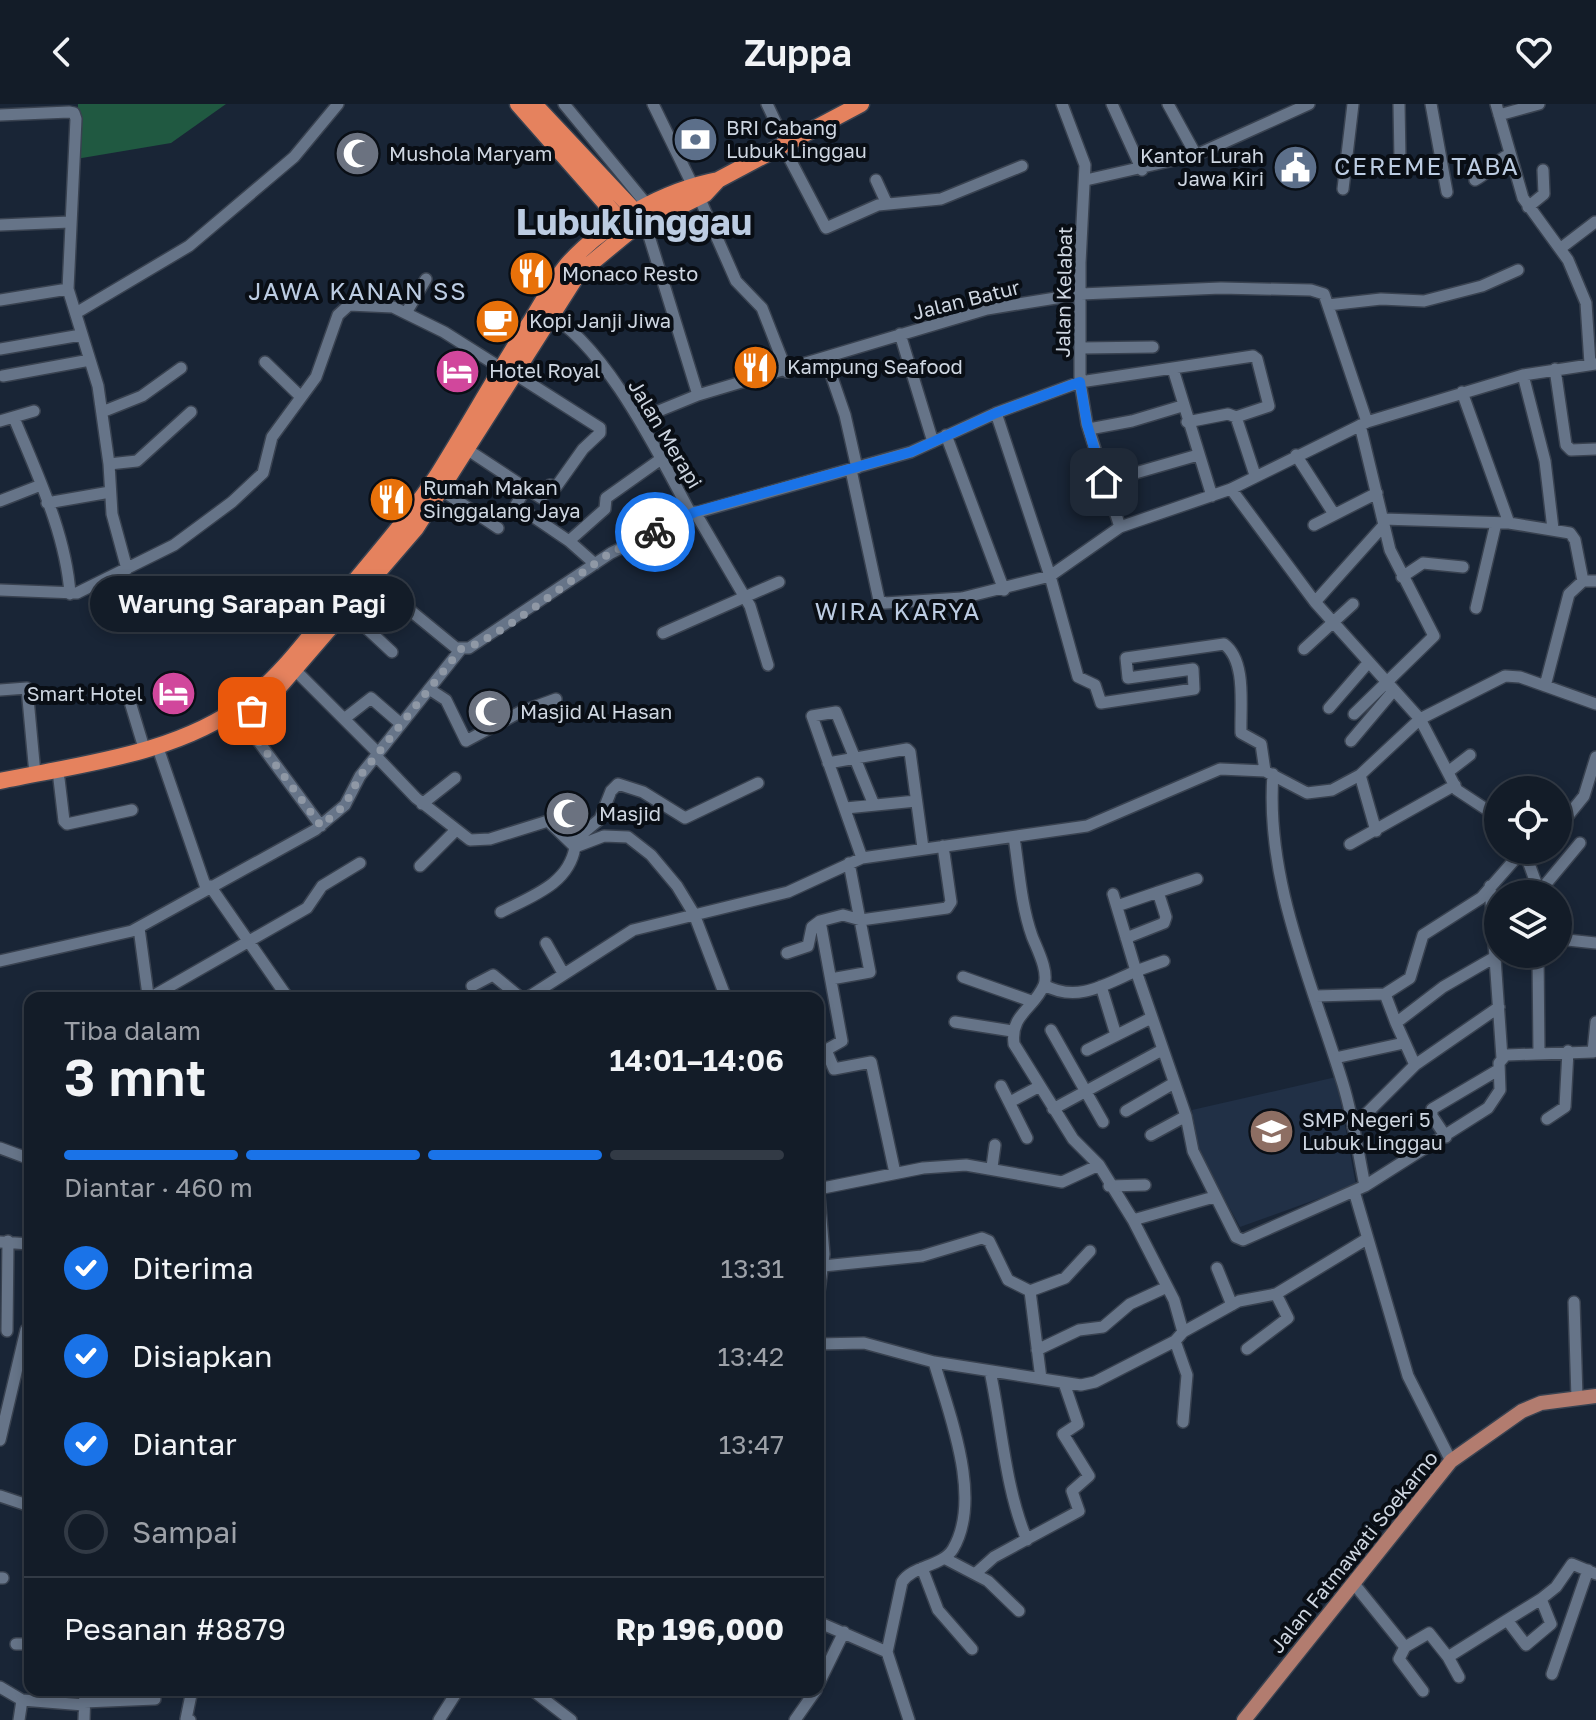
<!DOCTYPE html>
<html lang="id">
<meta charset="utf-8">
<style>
:root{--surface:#131c28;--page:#1c2530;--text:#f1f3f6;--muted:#9da1a8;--line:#323a45;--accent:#1a73e8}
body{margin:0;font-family:"Golos Text",sans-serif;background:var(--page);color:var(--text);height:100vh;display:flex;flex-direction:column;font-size:30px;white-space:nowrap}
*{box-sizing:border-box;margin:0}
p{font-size:26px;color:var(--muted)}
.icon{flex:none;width:44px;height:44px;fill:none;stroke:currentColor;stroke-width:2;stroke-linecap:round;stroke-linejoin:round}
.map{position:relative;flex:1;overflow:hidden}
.side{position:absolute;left:24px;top:888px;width:800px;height:704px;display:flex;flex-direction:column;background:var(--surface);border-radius:16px;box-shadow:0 4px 12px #0003,0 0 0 2px var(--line)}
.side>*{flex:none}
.fabs{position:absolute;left:1484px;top:672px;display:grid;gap:16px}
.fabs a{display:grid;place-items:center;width:88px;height:88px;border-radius:50%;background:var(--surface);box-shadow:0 4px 12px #0003,0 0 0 2px var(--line);font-size:40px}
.pin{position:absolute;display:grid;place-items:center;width:68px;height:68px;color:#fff;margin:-34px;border-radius:16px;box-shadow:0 4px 12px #0006}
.courier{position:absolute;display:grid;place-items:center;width:80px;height:80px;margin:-40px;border:6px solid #1a73e8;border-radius:50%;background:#fff;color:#222;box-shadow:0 2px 10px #0007}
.bubble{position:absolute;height:56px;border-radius:28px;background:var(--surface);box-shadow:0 4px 12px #0003,0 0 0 2px var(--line);font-size:26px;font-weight:600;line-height:56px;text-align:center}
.summary em{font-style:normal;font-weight:600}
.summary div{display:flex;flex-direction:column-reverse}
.summary{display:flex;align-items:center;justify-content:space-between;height:136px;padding:0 40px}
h1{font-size:52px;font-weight:600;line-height:60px}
.bar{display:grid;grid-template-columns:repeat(4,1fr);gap:12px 8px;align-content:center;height:96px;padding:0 40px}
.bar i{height:10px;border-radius:6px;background:var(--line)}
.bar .selected{background:var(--accent)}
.bar p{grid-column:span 4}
.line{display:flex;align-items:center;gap:20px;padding:0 40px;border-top:2px solid var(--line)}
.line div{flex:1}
ol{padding:0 40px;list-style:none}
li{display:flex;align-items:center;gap:24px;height:88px}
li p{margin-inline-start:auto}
li .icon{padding:8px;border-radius:50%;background:var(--accent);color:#fff;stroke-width:4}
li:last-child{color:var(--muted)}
li i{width:44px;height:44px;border:4px solid var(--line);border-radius:50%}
header{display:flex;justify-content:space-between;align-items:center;height:104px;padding:0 40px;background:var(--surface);font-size:36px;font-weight:600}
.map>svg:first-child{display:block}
.built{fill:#213046}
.green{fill:#205941}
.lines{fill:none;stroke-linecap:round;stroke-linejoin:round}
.minor-casing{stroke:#394250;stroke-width:14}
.major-casing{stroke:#394250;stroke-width:17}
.highway-casing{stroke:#394250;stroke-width:19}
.minor{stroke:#667488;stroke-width:11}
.major{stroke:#b27c6f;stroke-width:14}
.highway{stroke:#e5825e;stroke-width:16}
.done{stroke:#8f98a5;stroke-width:8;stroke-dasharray:0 14.4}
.route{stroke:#1a73e8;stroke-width:10}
.labels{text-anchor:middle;stroke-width:8;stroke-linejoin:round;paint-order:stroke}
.poi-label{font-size:20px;fill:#ced6e1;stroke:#090e15;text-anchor:start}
.street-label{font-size:20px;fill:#ced6e1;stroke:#090e15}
.quarter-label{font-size:24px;letter-spacing:2px;fill:#bccce2;stroke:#090e15}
.town-label{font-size:36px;font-weight:bold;fill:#bccce2;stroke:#090e15}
</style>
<header><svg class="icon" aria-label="back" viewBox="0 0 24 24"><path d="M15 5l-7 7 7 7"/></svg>Zuppa<svg class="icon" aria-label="heart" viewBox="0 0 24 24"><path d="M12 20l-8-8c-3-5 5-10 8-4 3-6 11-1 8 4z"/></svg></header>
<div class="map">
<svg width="1596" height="1616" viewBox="0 0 1596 1616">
<rect width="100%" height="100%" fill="#192536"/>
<path class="built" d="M1336 973 1356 1081 1240 1123 1199 1048 1192 1006Z"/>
<path class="green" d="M78 0H226L171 39 76 55Z"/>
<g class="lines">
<defs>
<path id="minor" d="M564 0 648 102
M653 0 693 82
M767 0 786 40
M1062 0 1085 61 1080 159V278L1087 320 1120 423
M1112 0 1142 66
M1168 0 1196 51
M1399 0 1400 55
M1431 0 1447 88
M1496 0 1523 94 1568 156 1586 199 1590 260
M0 11 69 8 74 9 76 15 68 185 98 282 109 360 112 410 127 465
M1499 11 1539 0
M783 42 826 124 878 101 941 95 1022 62
M876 76 887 100
M1086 76 1196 51 1309 0
M1475 76C1491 68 1491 59 1510 50
M1343 85 1353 0
M699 93 736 177 762 204 787 268
M1528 103 1544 90 1543 66
M645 119 698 291
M0 121 70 118
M1561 144 1595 118
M0 196 68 185
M1328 201 1381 195 1424 197 1482 182 1518 166
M545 208C605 239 659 351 691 410
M76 209 189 142 294 53 338 0
M406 209 426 175
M900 230 933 338
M1082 244 1153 243
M0 245 81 231
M826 256 845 311 857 364
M265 258 300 292
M1173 265 1212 392
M1555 265 1566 341 1571 346 1596 345
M1523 271 1545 357 1553 425
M3 272 90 256
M1462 288 1509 419 1570 429 1575 436 1583 477H1596
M102 308 142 292 181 264
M996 309 1050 472 1078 573 1095 581 1101 599 1194 585 1193 565 1128 574 1126 554 1224 540C1247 557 1240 603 1241 629L1261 640 1265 667
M14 314C37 370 66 430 70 490
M639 315 698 291 987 205 1081 190 1221 184 1311 186 1324 190 1367 318
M0 317 34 307
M1187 318 1228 310 1236 313 1255 371
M1089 325 1132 317 1182 302
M946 331 1004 486
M468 346 541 394 550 381 556 383 583 345 600 329V324L515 270
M1296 351 1334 410
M109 360 137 357 191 308
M851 366 879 496 885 499 962 494 1050 472 1120 423 1231 385 1367 318 1523 271 1596 260
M1104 378 1198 351
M526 384 516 401 569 437 595 460
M1231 385 1315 498 1420 615 1457 686 1498 713
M443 387 498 424
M0 397 41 381
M47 399 110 388
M695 408 750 502 768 561
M1383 415 1509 419
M1314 421 1377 389
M569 437 605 405 606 394 661 355
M1402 473 1423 459 1463 463
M373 476 456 544H469L611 449 691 410 911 348 996 309 1080 278 1253 252 1257 255 1269 302 1236 313
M0 486 77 489 174 441 232 398 263 369 272 333 316 273 338 211 349 201 393 203 444 228 501 264
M1315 498 1384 421
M1476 504 1496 419
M347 506 392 548
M663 529 779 478
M1304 545 1353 500
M295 566 378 649
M1545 582 1569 490 1583 477
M429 585 446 596 466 637 520 608 556 595
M0 586 27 584 35 670
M130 598 144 644
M1329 604 1368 559
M1354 610 1434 532 1390 446 1360 321
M241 614 321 722
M344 615 371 594 401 620
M1351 637 1394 586
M160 650 206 784
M376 652 416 694 470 736 490 735 548 717 575 743
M828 659 907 645 910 648 923 744
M1448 668 1470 651
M1273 670C1265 777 1312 878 1343 980 1353 1013 1358 1048 1365 1082
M1360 671 1376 727
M59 675 64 717 67 720 132 706
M422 700 455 674
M846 704 916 697
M1558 724 1584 692 1596 653
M1014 733C1019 766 1021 801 1032 832 1037 845 1049 867 1044 881 1034 905 1010 910 1014 940L1073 1035 1099 1061 1133 1116 1174 1196 1183 1228
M571 739 600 715 611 687 618 680 643 688 685 714 758 679
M1350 740 1455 681
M575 743 604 732 628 733 651 751 677 782 694 810 726 894
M1524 746 1540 790
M862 754 812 612 836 608 874 701
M420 762 456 726
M210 782 288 894
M1490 782 1502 954
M1540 787 1580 739
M1158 788 1197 775
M1113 790 1136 867 1164 857
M1117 802 1158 788 1166 813 1164 819 1126 834
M501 808C532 792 569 780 575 743
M139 824 148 891 153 892 307 804 322 782 360 759
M1558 835 1596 839
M546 839 563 869
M787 849 808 842 812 823 820 817
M1538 850 1539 949
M0 857 132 827 315 726 345 701 360 672 461 545
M963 873 1031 897
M831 875 870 868 849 759
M1044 881C1077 899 1104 881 1136 867L1186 1012 1193 1047 1236 1133 1243 1136 1365 1082 1488 1004 1500 986 1499 959 1506 951 1593 948 1596 918
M472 882 493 871 521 894
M1101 882 1116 931
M1385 890 1396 919
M1316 892 1385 890 1410 874 1423 831 1481 794 1523 746
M527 894 633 826 788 788 862 754 1087 722 1220 665 1265 667 1307 689 1332 686 1360 671 1420 615 1505 572 1520 573 1596 600
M955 918 1012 927
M1051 926 1103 1018
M1087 946 1151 914
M1335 954 1404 939
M1415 961 1396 919 1443 883 1495 853
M1001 982 1027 1034
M1010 998 1040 982
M1053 1005 1162 946
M1126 1007 1174 979
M1547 1015 1565 1003 1568 947
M1353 1023 1415 961 1499 903
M1151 1031 1186 1012
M1446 1033 1432 1012V1005L1498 966
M0 1044 30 1055
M992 1063 995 1041
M895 1069 871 958 834 965 826 946 842 937 820 817 843 811 861 816 947 804 951 798 943 742
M1109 1082 1145 1081
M818 1085 923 1064 966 1061 1062 1078 1099 1061
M1354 1087 1408 1272 1451 1357
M1133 1116 1214 1093
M0 1138 30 1140
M823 1162 922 1152 982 1134 989 1137 1008 1176 1030 1187 1041 1275
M1217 1164 1232 1201
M1030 1187 1065 1174 1090 1147
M818 1195 824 1150 818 1080
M1574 1198 1577 1294
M7 1227 8 1137
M1175 1237 1187 1271 1183 1318
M818 1240 864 1239 934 1258 1081 1281 1095 1278 1175 1237 1183 1228 1239 1197 1276 1190 1365 1136
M1247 1245 1288 1214 1276 1190
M1037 1246 1079 1226 1103 1223 1130 1200 1167 1183
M990 1267C1002 1323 1005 1384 1027 1436
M0 1336 26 1226
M0 1392 30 1402
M944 1454 988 1477 1019 1507
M922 1464 938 1506 972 1545
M975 1470 994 1453 1079 1407 1072 1387 1089 1372 1063 1330 1078 1320 1064 1279
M0 1474H3
M1355 1481 1405 1543 1429 1529 1448 1553 1507 1516 1526 1541 1551 1520 1541 1495 1507 1516
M1541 1495 1556 1483 1572 1460 1596 1470
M818 1518 887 1548
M16 1540H30
M1405 1543 1399 1555 1423 1587
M1448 1553 1459 1573
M1552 1570 1588 1466
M818 1581 844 1528
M0 1583 22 1596 84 1601
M532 1586 571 1616
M84 1598 155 1595
M19 1616 22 1596
M84 1616 85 1586
M190 1616 186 1615 192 1586
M439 1616 458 1586
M795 1616 816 1586
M909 1616 887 1548 902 1478C913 1461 942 1463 953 1445 983 1394 949 1310 934 1258"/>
<path id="major" d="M1244 1616 1451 1357 1522 1307 1541 1299 1596 1292"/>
<path id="highway" d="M518 0 628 125
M534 0 642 115
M251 607 273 590 416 424 578 170 630 127 705 90 718 76
M0 677C81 660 178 650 246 598 281 572 308 534 336 500 370 458 407 417 437 372 469 321 498 268 531 217 543 198 553 178 567 161 603 120 665 86 718 76L861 0"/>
</defs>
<use href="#minor" class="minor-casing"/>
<use href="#major" class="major-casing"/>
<use href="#highway" class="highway-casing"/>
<use href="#minor" class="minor"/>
<use href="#major" class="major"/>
<use href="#highway" class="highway"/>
</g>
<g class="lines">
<path class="done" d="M252 607 241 614 321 722 345 701 360 672 461 545C489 542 579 469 609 450 624 442 640 435 655 428"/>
<path class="route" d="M655 428 695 408 911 348 996 309 1080 278 1087 320 1104 378"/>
</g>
<defs>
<symbol id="bank-disc" viewBox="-11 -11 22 22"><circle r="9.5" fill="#5c6f8a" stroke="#090e15"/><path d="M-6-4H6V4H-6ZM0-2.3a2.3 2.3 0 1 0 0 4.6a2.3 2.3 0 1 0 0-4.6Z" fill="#fff"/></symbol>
<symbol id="mosque-disc" viewBox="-11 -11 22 22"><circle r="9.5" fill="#6b7280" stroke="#090e15"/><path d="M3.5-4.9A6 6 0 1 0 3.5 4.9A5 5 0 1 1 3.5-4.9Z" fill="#fff"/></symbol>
<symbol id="civic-disc" viewBox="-11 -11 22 22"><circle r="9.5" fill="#5c6f8a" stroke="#090e15"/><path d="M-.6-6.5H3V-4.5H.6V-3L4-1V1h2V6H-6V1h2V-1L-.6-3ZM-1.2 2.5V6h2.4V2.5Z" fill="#fff"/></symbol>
<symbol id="restaurant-disc" viewBox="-11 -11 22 22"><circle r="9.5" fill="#e8710a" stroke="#090e15"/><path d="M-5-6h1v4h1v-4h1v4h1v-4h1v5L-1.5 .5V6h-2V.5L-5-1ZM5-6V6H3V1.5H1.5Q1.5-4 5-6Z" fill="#fff"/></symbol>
<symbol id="cafe-disc" viewBox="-11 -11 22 22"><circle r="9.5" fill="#e8710a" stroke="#090e15"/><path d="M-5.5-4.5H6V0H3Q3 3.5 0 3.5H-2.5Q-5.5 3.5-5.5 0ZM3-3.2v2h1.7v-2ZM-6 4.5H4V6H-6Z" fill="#fff"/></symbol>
<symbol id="hotel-disc" viewBox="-11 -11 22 22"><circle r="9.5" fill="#d1479c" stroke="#090e15"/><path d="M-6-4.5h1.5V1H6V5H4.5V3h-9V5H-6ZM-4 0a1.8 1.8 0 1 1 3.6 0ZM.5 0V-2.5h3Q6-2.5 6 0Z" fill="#fff"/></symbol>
<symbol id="school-disc" viewBox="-11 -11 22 22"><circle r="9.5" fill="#8d6e63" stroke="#090e15"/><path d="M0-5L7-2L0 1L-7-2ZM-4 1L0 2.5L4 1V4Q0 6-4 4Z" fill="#fff"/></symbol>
</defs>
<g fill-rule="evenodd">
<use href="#bank-disc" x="670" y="10" width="51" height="51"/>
<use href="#mosque-disc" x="332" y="24" width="51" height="51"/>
<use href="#civic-disc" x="1270" y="38" width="51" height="51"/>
<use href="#restaurant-disc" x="506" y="144" width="51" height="51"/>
<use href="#cafe-disc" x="472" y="192" width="51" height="51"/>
<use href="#restaurant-disc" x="730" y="238" width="51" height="51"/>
<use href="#hotel-disc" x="432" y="242" width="51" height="51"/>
<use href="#restaurant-disc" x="366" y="370" width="51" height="51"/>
<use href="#hotel-disc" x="148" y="564" width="51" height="51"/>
<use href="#mosque-disc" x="464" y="582" width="51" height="51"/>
<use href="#mosque-disc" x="542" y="684" width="51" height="51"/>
<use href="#school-disc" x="1246" y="1002" width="51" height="51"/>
</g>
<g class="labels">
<g class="poi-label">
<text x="726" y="31">BRI Cabang<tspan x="726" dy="23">Lubuk Linggau</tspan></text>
<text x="389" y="57">Mushola Maryam</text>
<text x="1264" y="59" text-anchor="end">Kantor Lurah<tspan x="1264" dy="23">Jawa Kiri</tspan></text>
<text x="562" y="177">Monaco Resto</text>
<text x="529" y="224">Kopi Janji Jiwa</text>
<text x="787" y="270">Kampung Seafood</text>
<text x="489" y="274">Hotel Royal</text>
<text x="423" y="391">Rumah Makan<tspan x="423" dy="23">Singgalang Jaya</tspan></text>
<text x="143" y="597" text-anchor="end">Smart Hotel</text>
<text x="520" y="615">Masjid Al Hasan</text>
<text x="599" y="717">Masjid</text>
<text x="1302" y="1023">SMP Negeri 5<tspan x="1302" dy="23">Lubuk Linggau</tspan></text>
</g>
<g class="street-label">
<text transform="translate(1064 188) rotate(-89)" y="7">Jalan Kelabat</text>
<text transform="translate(966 196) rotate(-14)" y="7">Jalan Batur</text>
<text transform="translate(665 330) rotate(59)" y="7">Jalan Merapi</text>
<text transform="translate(1354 1448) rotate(-51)" y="7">Jalan Fatmawati Soekarno</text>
</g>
<g class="quarter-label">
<text x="1427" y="71">CEREME TABA</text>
<text x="358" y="196">JAWA KANAN SS</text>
<text x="898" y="516">WIRA KARYA</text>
</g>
<g class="town-label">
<text x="634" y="131">Lubuklinggau</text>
</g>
</g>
</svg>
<div class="fabs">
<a><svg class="icon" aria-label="locate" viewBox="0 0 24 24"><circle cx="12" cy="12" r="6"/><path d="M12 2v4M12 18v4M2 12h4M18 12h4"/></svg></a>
<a><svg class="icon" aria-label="layers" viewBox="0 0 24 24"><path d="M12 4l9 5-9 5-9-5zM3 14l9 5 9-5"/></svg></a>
</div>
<div class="pin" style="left:252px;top:607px;background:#ea580c"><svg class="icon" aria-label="bag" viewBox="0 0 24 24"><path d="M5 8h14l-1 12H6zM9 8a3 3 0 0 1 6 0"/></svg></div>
<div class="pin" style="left:1104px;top:378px;background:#1f2937"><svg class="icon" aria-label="home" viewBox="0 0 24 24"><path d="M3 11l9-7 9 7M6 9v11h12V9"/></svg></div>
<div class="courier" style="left:655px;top:428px"><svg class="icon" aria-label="bike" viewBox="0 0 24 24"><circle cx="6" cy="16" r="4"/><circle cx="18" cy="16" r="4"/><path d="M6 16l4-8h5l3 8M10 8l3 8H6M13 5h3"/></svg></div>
<div class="bubble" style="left:90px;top:472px;width:324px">Warung Sarapan Pagi</div>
<section class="side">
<div class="summary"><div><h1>3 mnt</h1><p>Tiba dalam</p></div><em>14:01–14:06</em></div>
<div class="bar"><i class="selected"></i><i class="selected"></i><i class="selected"></i><i></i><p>Diantar · 460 m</p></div>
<ol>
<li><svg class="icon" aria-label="check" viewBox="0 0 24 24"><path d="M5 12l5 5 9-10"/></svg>Diterima<p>13:31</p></li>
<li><svg class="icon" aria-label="check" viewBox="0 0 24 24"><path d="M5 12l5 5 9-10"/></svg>Disiapkan<p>13:42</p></li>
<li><svg class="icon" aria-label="check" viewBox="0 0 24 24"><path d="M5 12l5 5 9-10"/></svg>Diantar<p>13:47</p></li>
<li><i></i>Sampai</li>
</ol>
<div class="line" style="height:104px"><div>Pesanan #8879</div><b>Rp 196,000</b></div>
</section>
</div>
